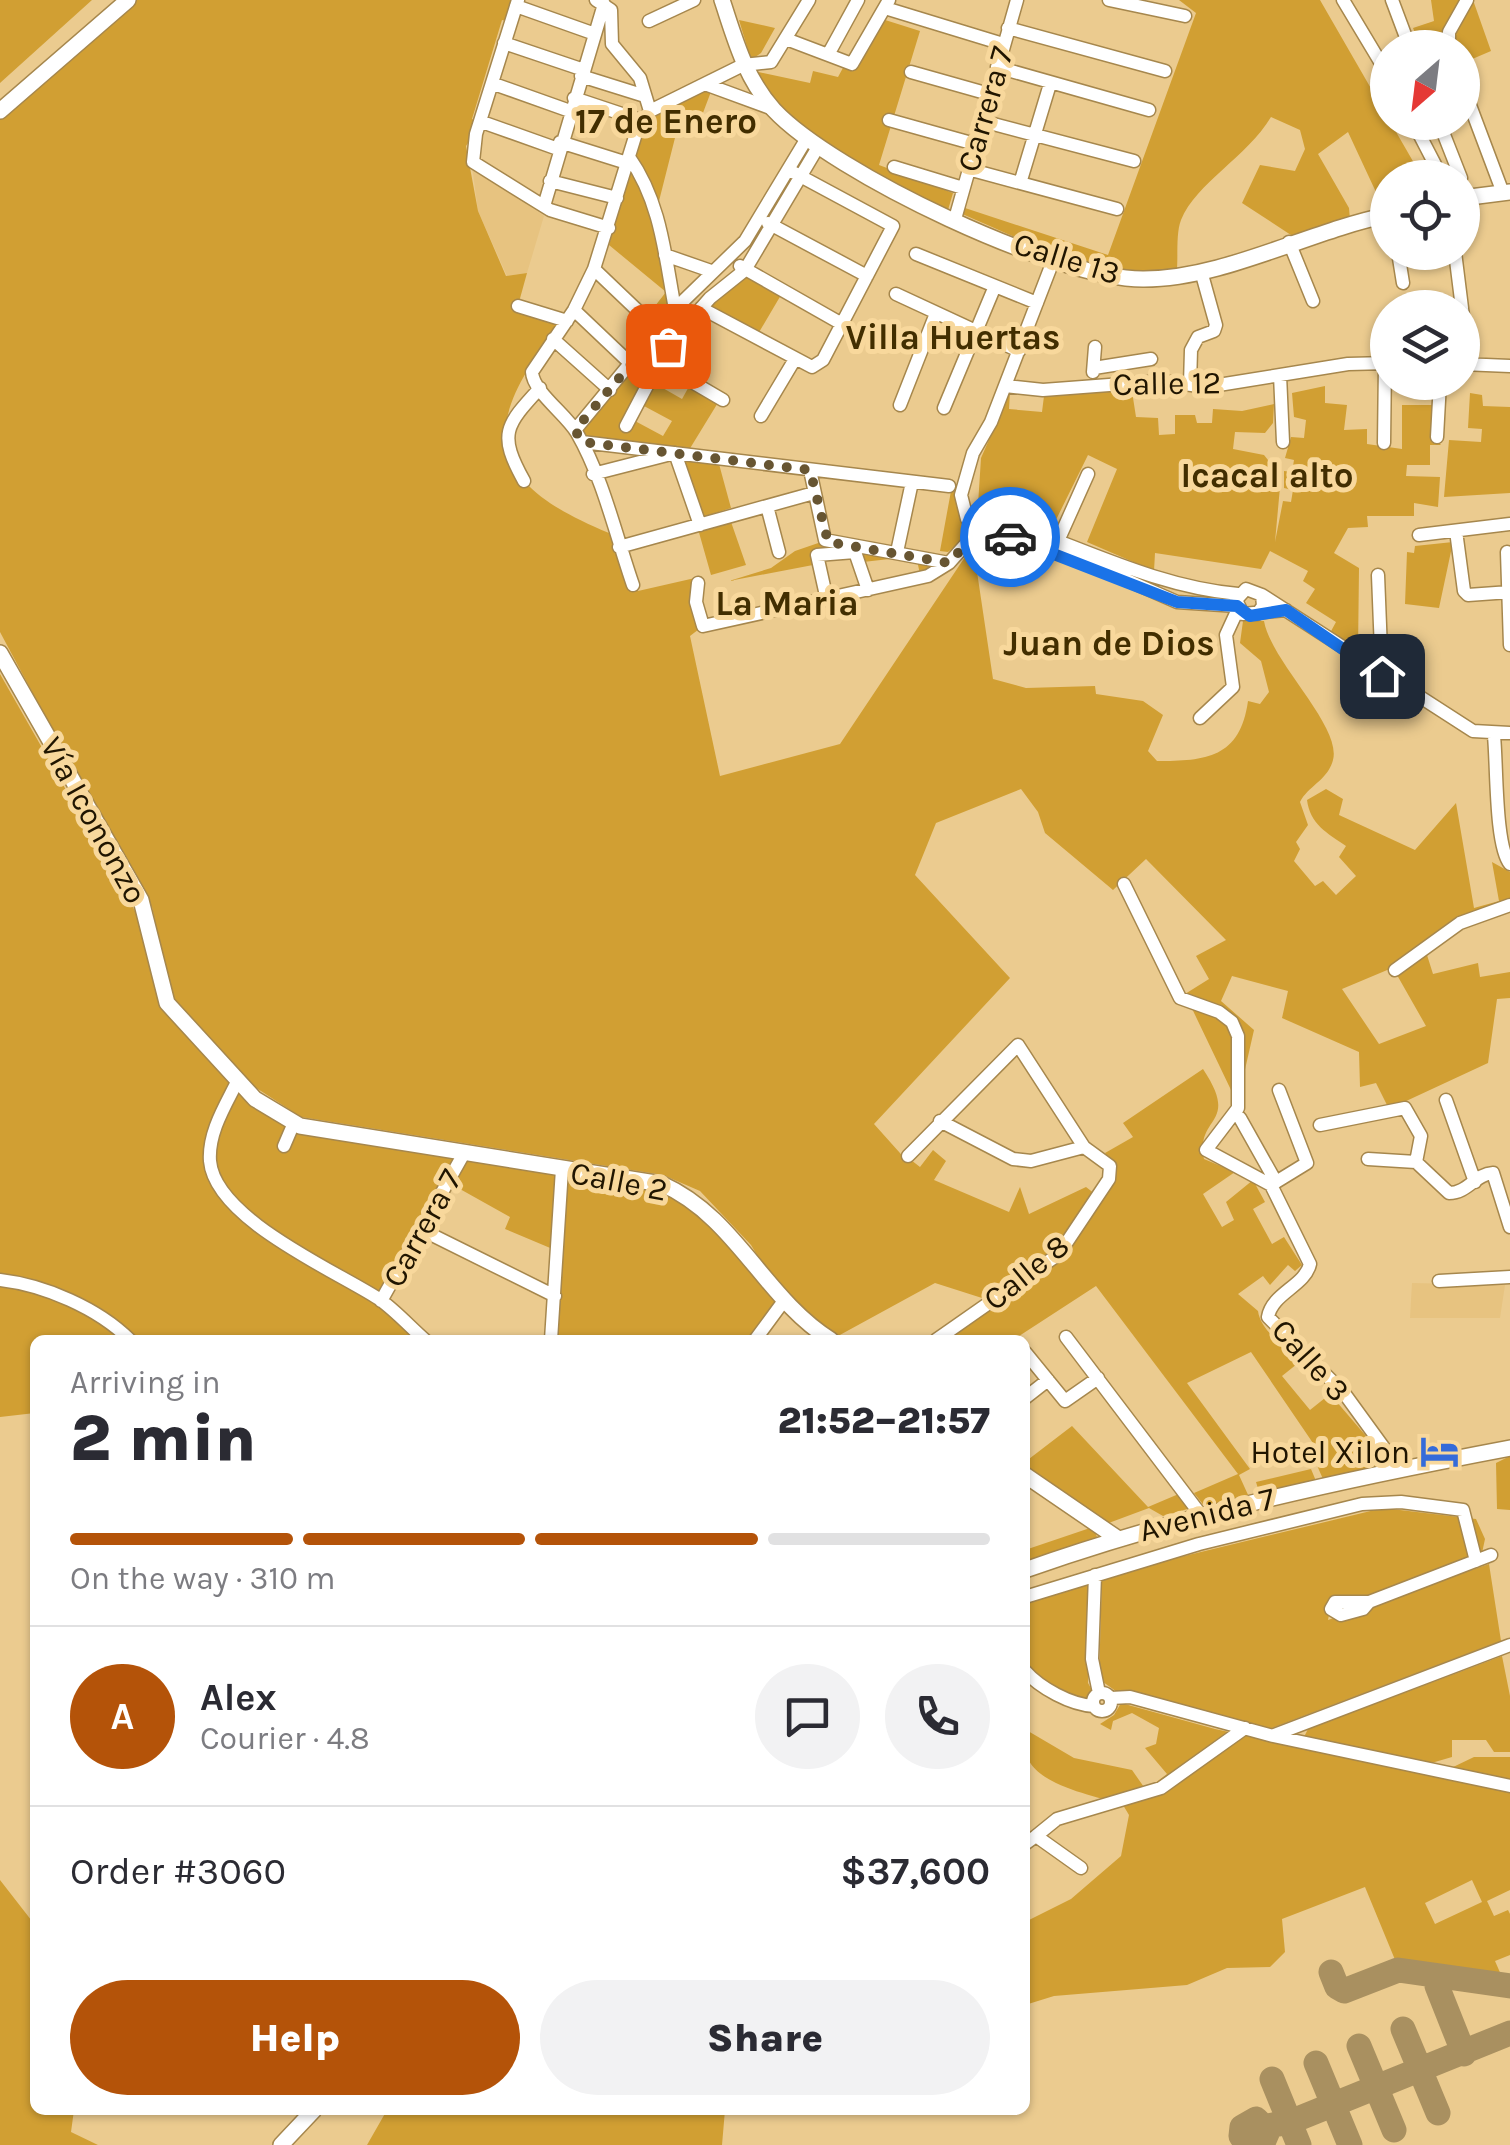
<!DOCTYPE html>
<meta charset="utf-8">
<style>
:root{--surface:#fff;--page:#f2f2f3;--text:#2b2b33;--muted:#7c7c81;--line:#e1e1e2;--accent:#b45309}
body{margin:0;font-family:Karla,sans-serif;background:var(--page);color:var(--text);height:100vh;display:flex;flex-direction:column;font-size:38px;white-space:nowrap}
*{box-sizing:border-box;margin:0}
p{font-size:32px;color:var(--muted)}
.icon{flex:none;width:55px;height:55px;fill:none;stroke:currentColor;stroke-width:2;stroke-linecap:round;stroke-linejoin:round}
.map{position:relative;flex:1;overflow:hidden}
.drawer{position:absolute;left:30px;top:1335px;width:1000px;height:780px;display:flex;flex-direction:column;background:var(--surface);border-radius:15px;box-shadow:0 2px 8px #0004}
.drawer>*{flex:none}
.needle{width:65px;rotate:208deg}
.tools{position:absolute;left:1370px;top:30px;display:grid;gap:20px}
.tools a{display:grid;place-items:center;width:110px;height:110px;border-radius:50%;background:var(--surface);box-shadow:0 2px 8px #0004;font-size:50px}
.pin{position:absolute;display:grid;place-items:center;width:85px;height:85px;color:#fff;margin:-42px;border-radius:20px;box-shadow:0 5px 15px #0006}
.courier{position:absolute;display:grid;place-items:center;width:100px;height:100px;margin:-50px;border:8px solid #1a73e8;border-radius:50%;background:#fff;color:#222;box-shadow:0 2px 12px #0007}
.head em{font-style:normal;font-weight:800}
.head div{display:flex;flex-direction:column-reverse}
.head{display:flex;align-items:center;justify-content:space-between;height:170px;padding:0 40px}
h1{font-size:65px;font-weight:800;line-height:75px}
.bar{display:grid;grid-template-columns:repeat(4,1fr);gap:15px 10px;align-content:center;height:120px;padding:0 40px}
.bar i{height:12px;border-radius:8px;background:var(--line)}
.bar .current{background:var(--accent)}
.bar p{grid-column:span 4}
.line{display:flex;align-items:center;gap:25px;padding:0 40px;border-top:2px solid var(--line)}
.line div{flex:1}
.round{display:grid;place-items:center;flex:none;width:105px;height:105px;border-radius:52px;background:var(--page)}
.cta{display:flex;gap:20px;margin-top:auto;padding:20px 40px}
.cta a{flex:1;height:115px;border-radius:60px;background:var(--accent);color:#fff;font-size:40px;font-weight:800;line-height:115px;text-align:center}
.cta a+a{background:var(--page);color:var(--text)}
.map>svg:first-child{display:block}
.built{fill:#e7c380}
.green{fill:#d19f33;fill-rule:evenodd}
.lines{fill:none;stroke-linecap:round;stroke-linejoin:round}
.taxiway{stroke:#a99060;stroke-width:25}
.minor-casing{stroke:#a6874d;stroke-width:15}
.major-casing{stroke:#a6874d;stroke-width:18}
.minor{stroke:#fff;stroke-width:12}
.major{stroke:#fff;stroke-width:15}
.done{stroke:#675532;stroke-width:10;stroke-dasharray:0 18}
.route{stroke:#1a73e8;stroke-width:12}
.labels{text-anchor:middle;stroke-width:10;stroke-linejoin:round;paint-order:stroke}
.street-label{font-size:32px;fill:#201500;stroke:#f8d89c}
.poi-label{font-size:32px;fill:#201500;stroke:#f8d89c;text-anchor:end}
.neighbourhood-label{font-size:35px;font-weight:bold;fill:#422e00;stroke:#f8d89c}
</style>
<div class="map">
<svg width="1510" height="2145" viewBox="0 0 1510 2145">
<rect width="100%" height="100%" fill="#ebcb8f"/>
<path class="built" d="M472 166 544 216 527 273 507 276 478 211Z
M1412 1283 1505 1285 1500 1318H1410Z"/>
<path class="green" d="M0 0H92L0 83Z
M132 0H516L510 22 502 20 472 119 481 124 466 146 478 211 506 276 527 273 519 302 565 318C481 422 477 479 609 533L628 588 638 591 695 578 703 626 690 636 720 776 840 744 973 545 993 679 1026 688 1095 686 1096 694 1143 701 1163 715 1148 751 1157 761C1206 761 1240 758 1248 701L1260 704 1269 692 1261 661 1240 643 1243 621H1264C1271 662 1342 726 1333 760 1328 780 1308 786 1300 802L1308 825 1296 842 1300 849 1294 861 1315 886 1323 881 1336 895 1356 876 1339 857 1346 846C1327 833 1310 824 1307 800L1326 789 1343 799 1339 815 1415 850 1456 803 1474 908 1499 901 1492 862 1510 872V903L1459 922 1392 968 1342 989 1379 1044 1426 1026 1397 975 1427 955 1433 974 1478 963 1480 977 1510 972V998L1497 999 1488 1063 1389 1109 1376 1083 1360 1087 1359 1052 1282 1018 1288 991 1232 976 1221 1001 1254 1030 1241 1087 1231 1090 1185 994 1209 979 1196 956 1226 940 1146 859 1113 890 1045 833 1038 812 1021 789 936 823 915 875 1010 978 874 1124 908 1162 911 1160 920 1167 933 1150 946 1161 934 1180 1009 1212 1020 1187 1029 1214 1086 1187 1095 1194C1062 1251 1039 1265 982 1298L935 1283 838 1336 817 1324 773 1282 751 1245 700 1191 663 1175 301 1117 247 1082 172 1000 152 907 108 834 0 632V118Z
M1179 0H1320L1418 170 1438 160 1445 177 1388 178 1387 207 1382 205 1348 132 1318 154 1349 208 1350 220 1294 237 1242 203 1260 165 1295 171 1305 149 1300 130 1271 117C1247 157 1196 183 1181 220 1176 233 1178 254 1177 269 1103 283 1028 242 960 213L962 207 1108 255 1196 13Z
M1431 0H1463L1444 47H1421L1413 28 1434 21Z
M1473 0 1491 51 1463 63 1462 48 1453 47 1452 33Z
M882 19 920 31 879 165 953 193 948 210C877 172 797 143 754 71L810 83 813 71 838 77 850 55H860Z
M739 20 775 28 761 53 751 60Z
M705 87 712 89 695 134 677 130 659 201 634 157C647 109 663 108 705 87Z
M631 167 652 204 673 310 668 317 655 306 666 292 609 245Z
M741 273 781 295 758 334 699 305Z
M655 339 665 346 635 421 663 436 672 421 644 406 654 383 682 399 691 383 719 401 689 450 585 439 581 430Z
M1131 385 1136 417 1158 418 1159 435 1175 434V415H1195L1197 423H1212L1213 409 1242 411 1274 404 1273 423 1265 433 1235 432 1233 449 1264 455 1281 476 1275 542 1283 501 1291 502 1293 490 1284 488V471L1292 472 1294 460 1285 458 1291 437 1304 438 1306 420 1294 417 1292 393 1325 386V403L1347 405 1344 430 1367 429V444L1402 449V405H1432L1431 435 1441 445H1430V465H1407L1406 476 1440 477 1438 507 1414 503V516H1367L1368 527 1348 528 1334 553 1359 568 1358 651 1330 633 1336 622 1306 603 1315 589 1303 581 1308 571 1270 551 1261 569 1155 553 1154 571 1087 542 1117 469 1088 455 1050 532 1005 513 1001 518 978 505 981 458 1010 392 1009 409 1042 412 1044 396Z
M1470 393 1482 395 1483 406 1510 407V493L1444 497 1449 440 1481 442 1482 429 1468 428Z
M679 457 719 464 731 508 700 518Z
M951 491 965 495 976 513 967 536 948 552 940 551Z
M730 519 746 565 711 575 698 529Z
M827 540 942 559 920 574 916 556 863 562 851 547 811 552 813 565 729 581 771 568 795 551Z
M1453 542 1439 608 1405 604 1407 552 1414 553 1415 546Z
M0 674 139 918 156 989 295 1130 455 1158 374 1302 418 1338 35 1340V1413L0 1417Z
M1203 1069C1241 1126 1195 1115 1204 1159L1235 1172 1203 1194 1222 1227 1234 1220 1226 1202 1253 1180 1265 1202 1253 1209 1272 1244 1284 1237 1302 1265 1295 1271 1288 1265 1270 1285 1263 1276 1238 1294 1258 1311C1261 1332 1286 1347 1302 1360L1282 1376 1310 1410 1330 1394 1378 1450 1384 1466 1323 1479 1311 1452 1317 1449 1251 1352 1187 1383 1250 1469 1239 1475 1249 1497 1206 1508 1194 1493 1238 1474 1096 1286 1013 1340 946 1339 1067 1254 1113 1181 1114 1165 1105 1153 1133 1137 1123 1123Z
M466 1161 559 1176 555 1250 505 1229 510 1217 451 1184Z
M566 1177C617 1179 682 1188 718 1229 739 1252 755 1279 777 1302L749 1340H557Z
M1072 1426 1148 1507 1181 1493 1191 1508 1163 1516 1149 1508 1106 1524 1025 1468V1462Z
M1510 1456V1510L1497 1509 1496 1463Z
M1311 1469 1316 1481 1260 1495 1256 1482Z
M1383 1508 1476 1519 1485 1539 1482 1553 1374 1596 1332 1600 1328 1620 1489 1564 1501 1641 1267 1730 1117 1692 1099 1679 1102 1576Z
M1093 1527 1097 1537 1025 1562V1550Z
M1090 1579 1088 1683 1093 1692 1082 1701 1042 1680 1025 1663V1602Z
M1502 1656 1510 1696V1752H1494L1486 1740H1452V1757L1428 1764 1304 1737 1308 1729Z
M1121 1703 1215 1729 1510 1792V1890L1487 1901 1494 1916 1508 1910 1510 1914V1955L1495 1961 1505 1984 1398 1967 1365 1887 1282 1919 1285 1952 1270 1967 1227 1968 1187 1985 1054 1996 1025 2005V1922L1071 1899 1121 1856 1129 1815 1123 1805C1093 1794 1008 1783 1028 1731L1074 1758 1132 1770 1146 1790 1167 1774 1145 1748 1156 1744 1159 1728 1132 1713 1113 1721 1111 1730 1100 1724 1114 1715ZM1472 1880 1482 1902 1435 1924 1425 1903Z
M1474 1757H1510V1782L1449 1769Z
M0 1880 35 1925V2110H74L71 2132 98 2145H0Z
M387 2110H725L722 2145H367Z"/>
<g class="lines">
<path class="taxiway" d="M1331 1972 1337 1987 1344 1991 1398 1970 1510 1986
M1437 1986 1464 2054
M1403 2029 1438 2113
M1359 2046 1394 2130
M1316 2063 1350 2145
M1272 2079 1299 2145
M1267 2126 1290 2122 1510 2033
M1248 2145 1241 2136 1242 2127 1256 2119 1268 2131 1262 2145"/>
<defs>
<path id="minor" d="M518 0 476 134 473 162 550 210 609 228
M596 0 611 10 612 44 640 78 650 111
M1109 0 1185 16
M1343 0 1388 75
M1392 0 1410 48
M516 6 595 34
M885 8 1003 44
M649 21 694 0
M1008 28 1165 71
M786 39 852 64 889 0
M504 43 584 70
M1449 48V32L1467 0
M829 53 858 0
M997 67 1149 110
M911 72 989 94
M581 76 645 96
M494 84 570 111
M705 84 773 109
M1462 84 1503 193
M574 98 643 121
M889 120 975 144
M982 121 1134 161
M482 122 558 149
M1413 122 1442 178
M1439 122 1461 178
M560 142 627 163
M629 157C661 202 665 256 675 309
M894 167 963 188
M968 169 1117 209
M1021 180 1050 84
M550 181 617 198
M544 206 604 4
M955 219 1017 0
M768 223 867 276
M1289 242 1313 301
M1398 252 1403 283
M1455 252 1462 308
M916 254 1037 303
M665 255 711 271
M1053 261 991 422 973 453 961 495 967 519C984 531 1000 520 1018 526 1091 552 1160 587 1238 594
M740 266 842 324
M594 269 637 310
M896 294 1019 351
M518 306 567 321
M701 308 812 367 823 360 893 226 789 170
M1462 309 1471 364
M574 310 632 365
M553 339 610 390
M658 362 723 400
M1462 364 1510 366
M1094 368 1151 359
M1093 372 1095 347
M1280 375 1283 442
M1190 384 1191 350 1198 337 1214 331 1216 325 1201 271
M1005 386 1043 390 1162 381 1206 387 1348 364 1388 363
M900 405 935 316
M944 408 995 286
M761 416 795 359
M626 426 668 346 710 298 745 270 818 147
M575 430 675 309 745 241 807 138
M1437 437 1440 382
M582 442 949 486
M1384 443 1385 363
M810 470 825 540 949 563
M593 474 675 453 700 525
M524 481C498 434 505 426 540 388
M767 506 779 552
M991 525 1002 534 1088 563 1177 602 1237 606
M1456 531 1464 591 1468 595 1510 592
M1419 535 1510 524
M1058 541 1088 474
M619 547 814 493
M897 552 912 482
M1507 552 1510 645
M1378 575 1382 676
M698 583 696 602 703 626 928 576 949 563 982 526
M633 585C616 536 603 478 577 433 566 414 533 392 532 372L574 310 594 269 638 127 650 111 743 65 771 62 809 0
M1262 595 1473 731 1510 733
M827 600 817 555 855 552 868 590
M1257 614 1263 606 1262 595 1246 589 1236 600 1243 614 1286 610
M1200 718 1233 687 1226 635 1238 609
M1494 736C1497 765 1495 846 1510 864
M1124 884 1180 998 1219 1012 1232 1022 1238 1036V1108L1206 1150 1271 1185 1310 1264C1305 1286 1272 1293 1268 1317L1344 1393 1400 1470
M1395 970 1460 923 1510 905
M237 1082C225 1106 208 1133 210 1161 215 1219 336 1271 379 1299 395 1310 410 1327 425 1340
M1446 1100 1475 1182
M1240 1118 1276 1182 1273 1184
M940 1121 1013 1159 1031 1161 1084 1147
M1320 1125 1405 1108 1421 1136 1416 1162
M284 1146 293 1125
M908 1156 1018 1045 1084 1147 1110 1166 1109 1179 1059 1254 936 1340
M1368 1159 1416 1162 1449 1193C1468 1193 1475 1174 1493 1173L1510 1227
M1276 1182 1307 1163 1279 1090
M422 1230 555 1296
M0 1280C44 1285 98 1308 130 1340
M1439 1281 1510 1277
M381 1301 463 1155
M1066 1337 1201 1515
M551 1340 562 1169
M755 1340 783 1302
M1025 1352 1065 1401 1098 1378
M1025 1398 1048 1380
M1095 1575 1092 1659 1099 1693
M1025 1597 1199 1544 1362 1504 1401 1502 1463 1510 1476 1561
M1369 1602H1335L1331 1609 1341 1615 1363 1609 1369 1602 1491 1555
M1025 1671C1040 1688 1071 1705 1094 1706
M1093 1702a9 9 0 1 1 18 0a9 9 0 1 1-18 0Z
M1111 1698 1130 1697 1273 1736 1510 1786
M1274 1735 1510 1645
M1036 1836 1057 1819 1161 1788 1245 1728
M1025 1844 1036 1836 1081 1868"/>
<path id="major" d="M722 0C735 39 745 78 774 110 833 173 1057 280 1144 279 1223 279 1309 231 1388 215
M0 111 128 0
M1462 198 1510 192
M0 653 141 900 167 1003 255 1099 300 1126 662 1184C736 1217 764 1298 831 1340
M1025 1475 1117 1538
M1025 1570C1183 1514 1346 1479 1510 1448
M281 2145 314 2110"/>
</defs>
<use href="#minor" class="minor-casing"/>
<use href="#major" class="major-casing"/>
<use href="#minor" class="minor"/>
<use href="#major" class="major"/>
</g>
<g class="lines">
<path class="done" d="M668 346 655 336 575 430 582 442 810 470 828 542 949 563 982 526 991 525 1010 537"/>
<path class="route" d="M1010 537 1177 602 1237 606 1250 616 1286 610 1382 676"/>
</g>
<defs>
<symbol id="hotel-bare" viewBox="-9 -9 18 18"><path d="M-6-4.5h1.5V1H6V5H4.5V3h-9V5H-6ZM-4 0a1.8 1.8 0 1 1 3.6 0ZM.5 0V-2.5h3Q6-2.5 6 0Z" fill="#356bd9" stroke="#f8d89c" stroke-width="2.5" paint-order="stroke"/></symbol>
</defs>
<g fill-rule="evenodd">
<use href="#hotel-bare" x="1412" y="1424" width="55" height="55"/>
</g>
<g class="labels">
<g class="street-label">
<text transform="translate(985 109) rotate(-74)" y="11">Carrera 7</text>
<text transform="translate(1067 258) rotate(17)" y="11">Calle 13</text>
<text transform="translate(1167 383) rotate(-1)" y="11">Calle 12</text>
<text transform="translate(94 820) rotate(61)" y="11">Vía Icononzo</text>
<text transform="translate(619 1181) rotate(11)" y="11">Calle 2</text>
<text transform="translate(422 1228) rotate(-61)" y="11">Carrera 7</text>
<text transform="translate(1026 1272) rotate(-39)" y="11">Calle 8</text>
<text transform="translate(1311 1360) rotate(48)" y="11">Calle 3</text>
<text transform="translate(1207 1514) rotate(-14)" y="11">Avenida 7</text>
</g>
<g class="poi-label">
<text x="1410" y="1463">Hotel Xilon</text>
</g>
<g class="neighbourhood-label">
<text x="666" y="133">17 de Enero</text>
<text x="953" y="349">Villa Huertas</text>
<text x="1267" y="487">Icacal alto</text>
<text x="787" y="615">La Maria</text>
<text x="1109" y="655">Juan de Dios</text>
</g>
</g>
</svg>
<div class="tools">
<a><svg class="needle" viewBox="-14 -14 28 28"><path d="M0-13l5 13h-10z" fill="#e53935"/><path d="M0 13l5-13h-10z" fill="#7c7c81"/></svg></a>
<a><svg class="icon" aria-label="locate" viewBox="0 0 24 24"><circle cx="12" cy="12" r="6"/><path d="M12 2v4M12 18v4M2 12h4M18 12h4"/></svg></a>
<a><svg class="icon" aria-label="layers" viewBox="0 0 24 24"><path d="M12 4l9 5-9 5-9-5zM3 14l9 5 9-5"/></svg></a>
</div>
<div class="pin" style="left:668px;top:346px;background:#ea580c"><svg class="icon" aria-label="bag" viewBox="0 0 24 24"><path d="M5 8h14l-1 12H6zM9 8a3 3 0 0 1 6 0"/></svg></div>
<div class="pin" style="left:1382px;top:676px;background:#1f2937"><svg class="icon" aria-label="home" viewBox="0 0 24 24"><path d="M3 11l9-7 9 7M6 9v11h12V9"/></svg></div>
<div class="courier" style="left:1010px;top:537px"><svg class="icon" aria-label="car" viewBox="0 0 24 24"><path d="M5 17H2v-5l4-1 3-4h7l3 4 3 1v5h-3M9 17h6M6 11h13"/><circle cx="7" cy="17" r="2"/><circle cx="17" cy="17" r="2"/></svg></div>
<section class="drawer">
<div class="head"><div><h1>2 min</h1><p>Arriving in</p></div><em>21:52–21:57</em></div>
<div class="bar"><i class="current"></i><i class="current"></i><i class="current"></i><i></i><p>On the way · 310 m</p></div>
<div class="line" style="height:180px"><b class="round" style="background:var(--accent);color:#fff">A</b><div><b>Alex</b><p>Courier · 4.8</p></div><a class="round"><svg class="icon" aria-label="chat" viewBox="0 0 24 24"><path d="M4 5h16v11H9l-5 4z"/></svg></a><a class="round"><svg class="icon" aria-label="phone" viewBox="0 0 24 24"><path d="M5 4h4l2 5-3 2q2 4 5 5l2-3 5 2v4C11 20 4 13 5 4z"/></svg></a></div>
<div class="line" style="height:130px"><div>Order #3060</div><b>$37,600</b></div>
<div class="cta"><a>Help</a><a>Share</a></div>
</section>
</div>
